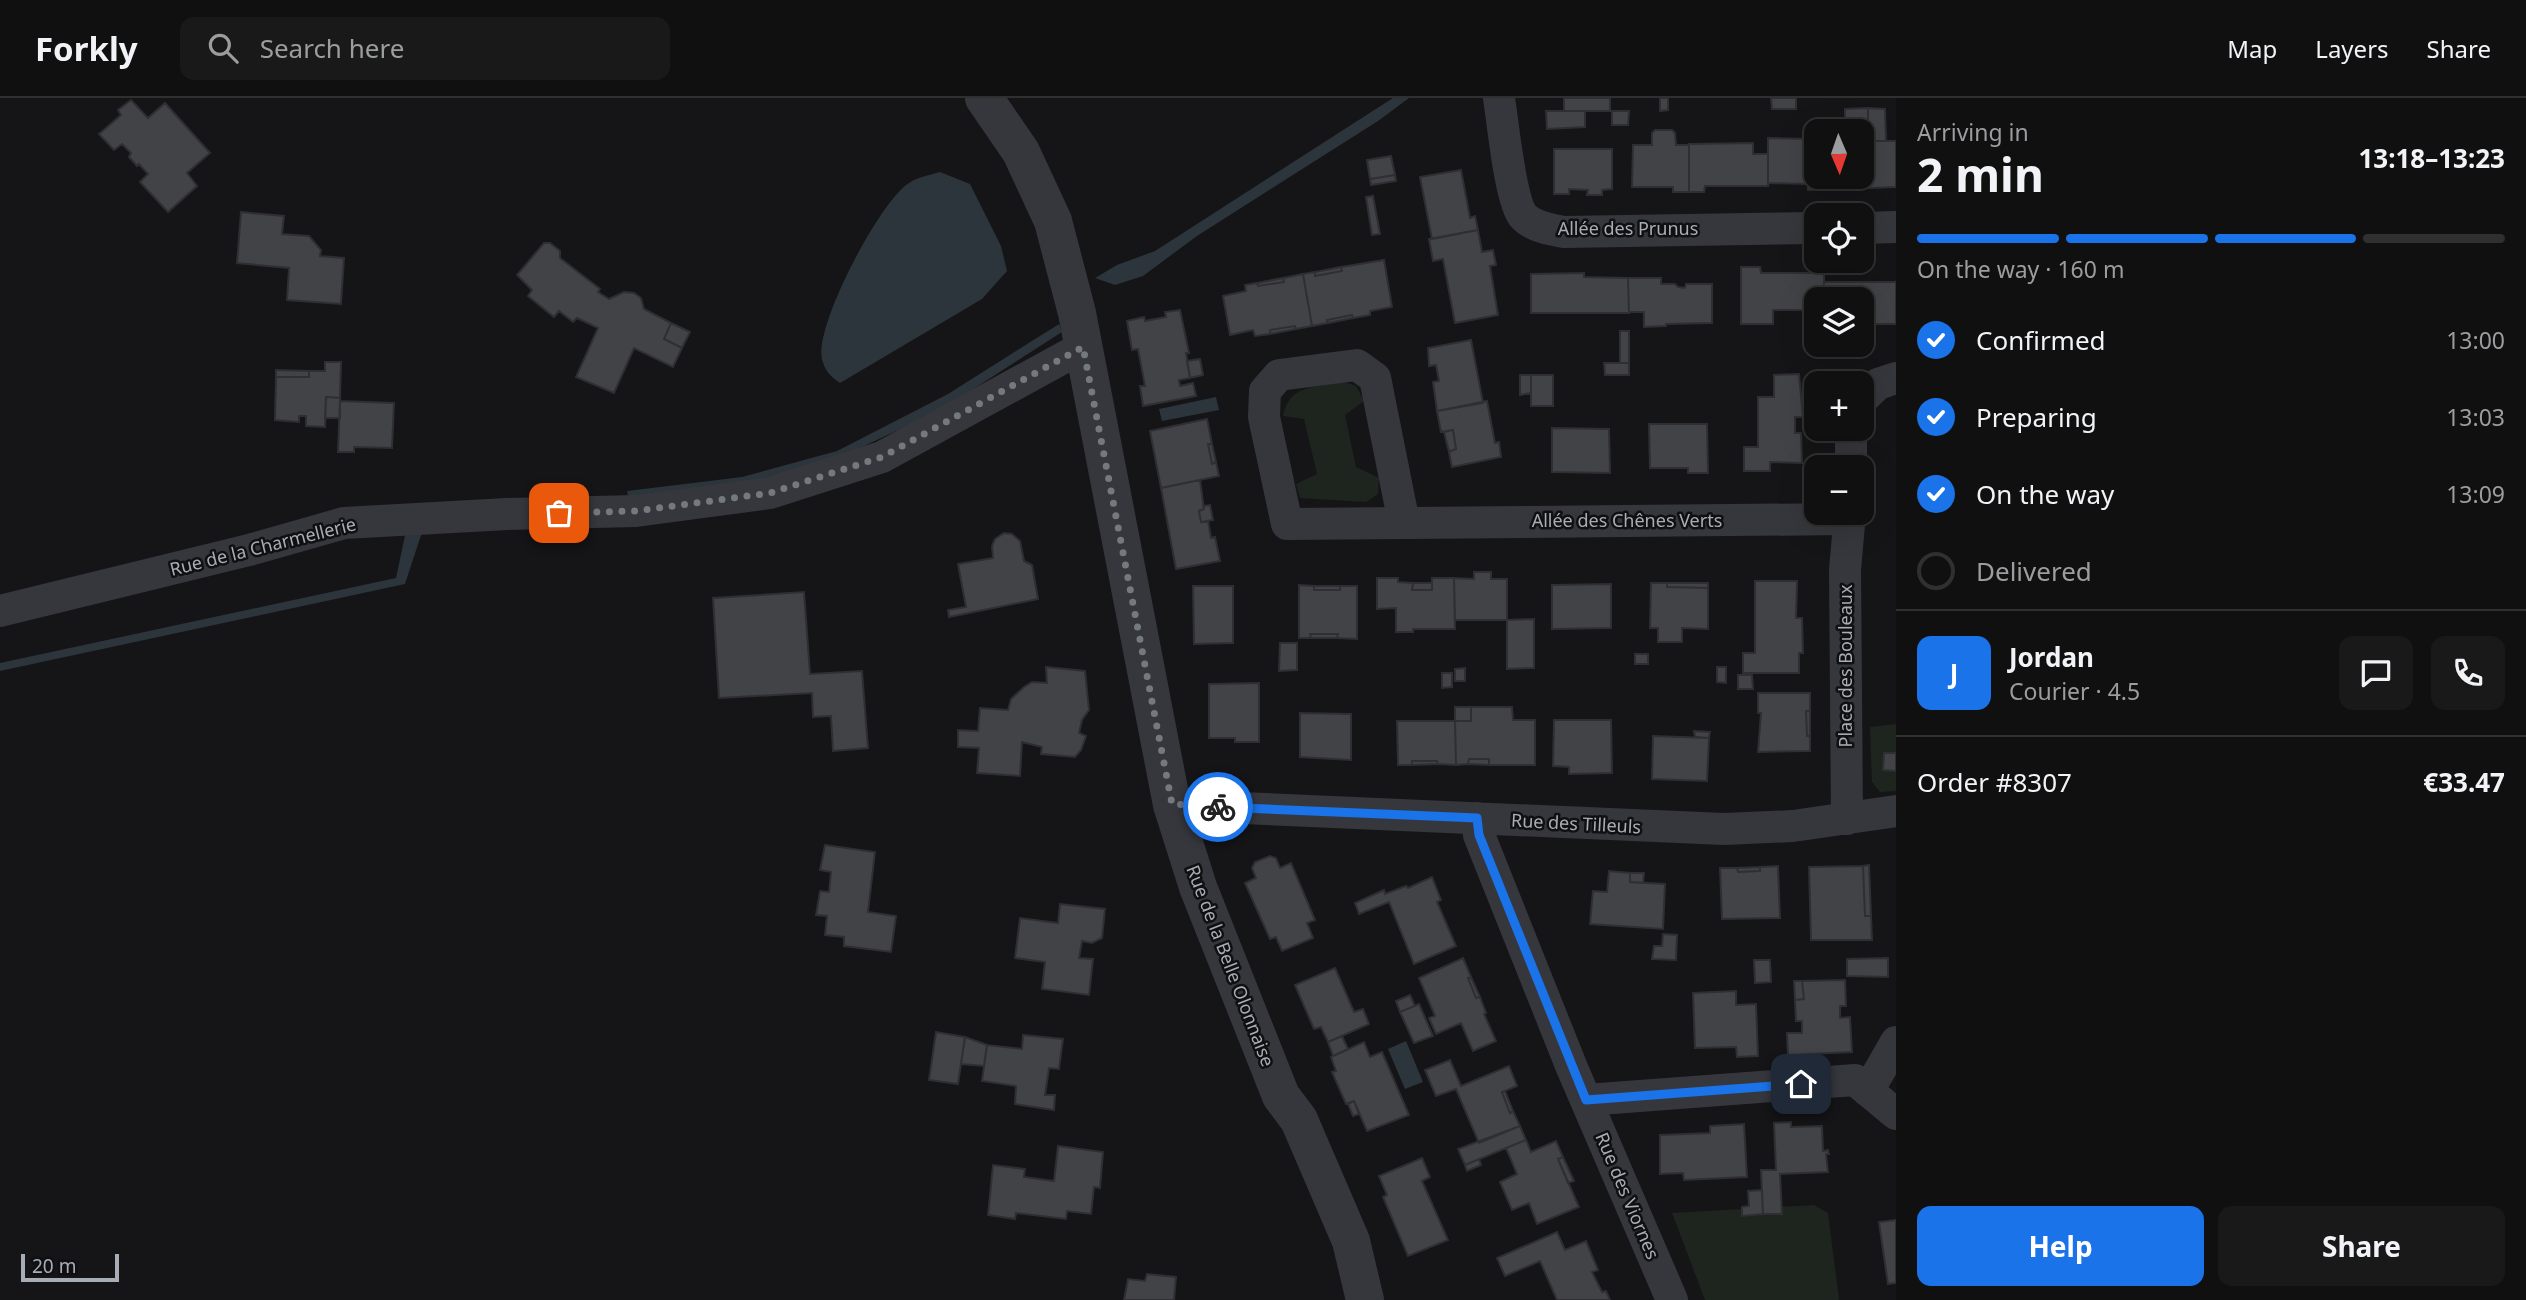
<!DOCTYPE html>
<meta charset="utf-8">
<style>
:root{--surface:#101011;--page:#19191a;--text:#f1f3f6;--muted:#9c9d9f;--line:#303031;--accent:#1a73e8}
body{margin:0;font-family:"Noto Sans",sans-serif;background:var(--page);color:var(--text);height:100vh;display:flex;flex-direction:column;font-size:26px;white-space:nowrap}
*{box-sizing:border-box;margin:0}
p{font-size:23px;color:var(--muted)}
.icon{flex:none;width:38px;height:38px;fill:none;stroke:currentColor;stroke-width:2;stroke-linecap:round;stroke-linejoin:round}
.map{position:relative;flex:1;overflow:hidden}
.panel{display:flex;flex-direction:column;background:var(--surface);width:630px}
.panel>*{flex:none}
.needle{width:46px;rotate:178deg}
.fabs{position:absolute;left:1804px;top:21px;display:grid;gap:14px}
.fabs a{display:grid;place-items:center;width:70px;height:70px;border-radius:14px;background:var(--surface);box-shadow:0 7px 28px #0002,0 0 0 2px var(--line);font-size:35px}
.scale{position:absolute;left:21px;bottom:18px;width:98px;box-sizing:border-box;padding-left:7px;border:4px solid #a7adb7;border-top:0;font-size:19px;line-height:24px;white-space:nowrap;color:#a7adb7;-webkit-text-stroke:5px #101012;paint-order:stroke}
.pin{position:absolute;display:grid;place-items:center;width:60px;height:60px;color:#fff;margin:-30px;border-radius:14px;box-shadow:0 4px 10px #0006}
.courier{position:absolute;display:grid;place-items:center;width:70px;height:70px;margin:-35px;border:5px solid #1a73e8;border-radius:50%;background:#fff;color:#222;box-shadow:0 2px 9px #0007}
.summary em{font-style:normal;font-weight:700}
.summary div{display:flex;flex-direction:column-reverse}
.summary{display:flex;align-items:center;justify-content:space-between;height:119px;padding:0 21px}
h1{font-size:46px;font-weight:700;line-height:52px}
.bar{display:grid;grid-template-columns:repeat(4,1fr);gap:10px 7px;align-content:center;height:84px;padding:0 21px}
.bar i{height:9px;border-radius:5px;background:var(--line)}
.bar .active{background:var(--accent)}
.bar p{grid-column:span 4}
.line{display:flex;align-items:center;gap:18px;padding:0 21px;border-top:2px solid var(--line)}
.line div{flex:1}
.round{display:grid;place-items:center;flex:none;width:74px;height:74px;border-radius:14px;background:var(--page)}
ol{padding:0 21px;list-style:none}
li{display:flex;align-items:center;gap:21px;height:77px}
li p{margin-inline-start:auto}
li .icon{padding:7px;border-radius:50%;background:var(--accent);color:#fff;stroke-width:4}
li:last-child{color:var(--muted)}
li i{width:38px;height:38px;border:4px solid var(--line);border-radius:50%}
.cta{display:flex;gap:14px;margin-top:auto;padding:14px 21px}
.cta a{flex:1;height:80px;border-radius:14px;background:var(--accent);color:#fff;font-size:28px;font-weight:700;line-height:80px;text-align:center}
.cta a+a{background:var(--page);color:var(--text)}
header{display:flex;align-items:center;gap:42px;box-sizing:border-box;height:98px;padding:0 35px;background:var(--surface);border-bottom:2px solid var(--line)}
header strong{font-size:33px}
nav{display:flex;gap:38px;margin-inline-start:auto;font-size:24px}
.search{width:490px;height:63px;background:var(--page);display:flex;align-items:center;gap:18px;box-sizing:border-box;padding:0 24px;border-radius:14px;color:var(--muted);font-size:26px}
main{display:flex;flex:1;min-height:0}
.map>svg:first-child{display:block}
.green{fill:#1d251e}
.water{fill:#2b353b}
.building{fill:#414347;stroke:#2f2f33;stroke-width:2}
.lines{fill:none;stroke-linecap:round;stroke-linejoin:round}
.minor{stroke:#36373c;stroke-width:32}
.tertiary{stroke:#36373c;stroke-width:38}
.done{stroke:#74787f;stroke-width:7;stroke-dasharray:0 12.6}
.route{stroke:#1a73e8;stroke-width:9}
.labels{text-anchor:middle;stroke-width:5;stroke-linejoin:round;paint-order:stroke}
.street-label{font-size:18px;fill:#a7adb7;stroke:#101012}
</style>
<header>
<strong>Forkly</strong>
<div class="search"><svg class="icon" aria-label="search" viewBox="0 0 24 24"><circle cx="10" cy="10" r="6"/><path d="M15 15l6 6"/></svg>Search here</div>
<nav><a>Map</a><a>Layers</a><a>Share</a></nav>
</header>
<main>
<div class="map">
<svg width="1896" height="1202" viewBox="0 0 1896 1202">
<rect width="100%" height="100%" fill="#151517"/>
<path class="green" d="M1344 284 1356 288 1364 303 1345 317 1356 369 1379 380 1378 396 1366 404 1300 400 1296 386 1317 376 1304 321 1283 318C1290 285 1315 290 1344 284Z
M1896 626V693L1880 694 1872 684 1870 629Z
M1814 1107 1828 1115 1839 1202H1705L1672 1115Z"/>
<path class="water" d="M1393 0H1409L1378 23 1197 138 1143 178 1115 187 1095 180 1117 167 1155 153Z
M940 74 970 86 1001 148 1007 173 982 201 840 285C830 278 825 273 822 261 814 228 880 103 909 85 917 79 930 77 940 74Z
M1059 226 1062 234 939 313 851 354 753 385 629 402 627 393 742 379 837 353 948 296Z
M1216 299 1219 312 1162 323 1159 311Z
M407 428H424L405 486 0 573V565L396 480Z
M1406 943 1423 984 1405 991 1388 951Z"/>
<path class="building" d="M1564 0H1610V13H1564Z
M1660 0H1668V12L1660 13Z
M1771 0H1796V11H1772Z
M131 2 148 20 165 5 210 55 187 75 197 88 168 114 140 84 148 76 139 66 137 68 129 59 131 55 122 46 114 52 99 36 121 17 118 12Z
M1868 10V43H1896V89L1844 91 1845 79H1862V33H1845V11Z
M1868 10 1885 11 1886 43H1868Z
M1546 13H1585V29L1547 31Z
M1612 13H1629L1628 27H1612Z
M1655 32H1672L1675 35 1676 47H1689V94H1673V89H1632L1633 47H1652V35Z
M1768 40 1809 41V50H1816V79H1845L1844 91 1808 92V86L1768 85Z
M1753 45V56H1768V88H1705L1704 94H1689V46Z
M1554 51H1612V91L1602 92V97H1587L1588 92 1569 91V96H1554Z
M1391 58 1395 77 1370 81 1367 62Z
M1461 72 1470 120 1475 118 1478 132 1432 141 1420 79Z
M1395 77 1396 83 1371 87 1370 81Z
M1373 98 1380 136 1372 137 1366 99Z
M241 114 284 118 282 136 309 138 321 152 320 158 344 160 341 206 287 202 289 170 237 165Z
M1478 132 1482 154 1493 152 1496 167 1490 168 1498 217 1455 225 1443 161 1433 163 1429 141Z
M544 145H550L560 153V160L600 191 598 194 609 201 624 194 634 195 641 200 644 211 671 225 664 241 682 250 673 269 634 250 614 295 576 279 598 230 577 220 573 224 559 213 554 219 528 198 532 192 517 177Z
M1384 162 1392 209 1370 213V217L1353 220 1352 217 1327 222 1328 225 1312 228 1303 176 1315 174V178L1342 173 1341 169Z
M1341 169 1342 173 1315 178V174Z
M1741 169H1760L1761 175H1824V201H1816V212H1773V226H1741Z
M1584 175V179L1628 180 1629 215H1531V176Z
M1303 176 1312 228 1296 231 1295 228 1270 232V236L1255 238 1253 232 1230 237 1223 198 1246 193 1245 187 1257 185 1258 188 1284 184 1283 180Z
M1283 180 1284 184 1258 188 1257 185Z
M1628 180H1661V186H1675L1678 189 1685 190 1686 186H1712V225L1666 226V228L1644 229V214H1629Z
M1824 184H1896V226H1862V201H1824Z
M1180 212 1189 255H1186L1190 280 1179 282 1180 288 1193 285 1196 298 1143 308 1140 288H1145L1138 251 1132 252 1127 223 1144 219 1145 223 1166 219 1165 214Z
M1352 217 1353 220 1328 225 1327 222Z
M671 225 690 234 682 250 664 241Z
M1295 228 1296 231 1270 236V232Z
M1620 233H1629V265H1620Z
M1471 242 1483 305 1437 313 1433 284 1439 283 1436 267 1429 268 1428 250Z
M1200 261 1203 277 1190 280 1187 263Z
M325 264H341L340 300 326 299 325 329 306 328V318H299V324L275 322 276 279H309V273H325Z
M1604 265H1629V277H1605Z
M276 272 309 273V279H276Z
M1799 276 1803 319H1795V335H1801L1802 365 1770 364V373H1744V349H1758V299H1774V277Z
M1520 277H1531V295L1520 297Z
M1531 277H1553V308H1531Z
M326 299 340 300V320H325Z
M340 303 394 305 392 350 354 349V354H338Z
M1487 303 1495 345 1499 344 1501 359 1452 369 1449 354 1456 351 1453 332 1441 334 1437 313Z
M1207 321 1212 346H1208L1212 366 1216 364 1219 378 1161 390 1150 333Z
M1649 326H1707L1708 375H1688V370H1650Z
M1552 330 1609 331 1610 375 1552 374Z
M1453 332 1456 351 1449 354 1444 334Z
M1208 346H1212L1216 364 1212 366Z
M1200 382 1204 411 1199 413 1201 424 1208 423 1211 440 1215 439 1220 463 1176 471 1161 390Z
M1210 407 1213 422 1201 424 1199 413 1204 411 1203 408Z
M1004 435 1012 436 1020 443 1024 463 1032 467 1038 501 949 519 948 512 966 509 958 466 993 460 992 448 995 441Z
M1474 474H1491V481H1507V522H1455L1454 480 1474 481Z
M1377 480H1398V484L1413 485 1412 492H1432V480H1454L1455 531H1413V534H1396V510L1377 511Z
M1755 483H1797L1796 520H1802L1803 555H1799V575H1743V555H1755Z
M1413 485H1432V492H1412Z
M1651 485H1667V489L1708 490V531L1682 530V544H1658V530H1650Z
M1667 485H1708V490L1667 489Z
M1611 486V530L1552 531V487Z
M1299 487 1314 488V492H1340V488H1357V541L1337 540 1338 536H1310L1311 540H1299Z
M1193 488H1233V545L1194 546Z
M1314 488H1340V492H1314Z
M804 494 810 576 862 573 868 650 833 653 831 618 813 619 812 595 719 600 713 500Z
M1534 521V570L1507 571V522Z
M1310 536H1338L1337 540H1311Z
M1280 545H1297V572L1279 573Z
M1635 556H1648V566H1635Z
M1046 569 1085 573 1089 612 1082 622 1079 635 1086 638 1081 652 1075 659 1041 656 1042 649 1022 644 1020 678 977 675 979 650 958 649V632L978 633 980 610 1008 612 1011 601 1024 589 1032 584 1047 585Z
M1717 569H1726V585L1717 584Z
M1465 570V583H1455V571Z
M1442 575H1452V589L1442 590Z
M1738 577H1752L1753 591H1738Z
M1259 585V644H1235V640H1209V586Z
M1758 595H1810V613H1806L1807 638H1810V653L1758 654 1761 615H1758Z
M1455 609H1471V623H1455Z
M1471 609H1512L1513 622H1535V667H1489V661H1469L1468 666 1456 667 1455 623H1471Z
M1806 613H1810V638H1807Z
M1300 615 1351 616V662L1300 659Z
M1554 622H1611L1612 675 1569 676V669L1553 668Z
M1397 623H1455L1456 667 1438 666 1437 663H1412V667H1398Z
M1694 633 1710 634 1709 640 1695 639Z
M1653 638 1709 640 1707 683 1652 681Z
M1884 655H1896V673L1883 672Z
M1469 661H1489V667L1468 666Z
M1412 663H1437L1438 666 1412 667Z
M825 747 875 754 868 814 896 818 891 854 844 848V839L825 837 827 818 816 817 820 793 829 794 831 774 820 772Z
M1270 758 1276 760 1280 770 1291 765 1315 822 1307 825 1313 840 1282 853 1276 839 1270 841 1245 785 1256 780 1252 770 1255 764Z
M1869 767 1871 818H1865L1863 768Z
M1778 768 1780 820 1722 821 1720 770H1737L1738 774 1760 773V769Z
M1863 768 1865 818H1871L1872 842H1811L1809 769Z
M1760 769V773L1738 774 1737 770Z
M1609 773 1630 775V784L1665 786 1663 831 1590 826 1593 793 1607 794Z
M1630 775H1644L1643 785 1630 784Z
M1432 779 1441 802 1437 804 1456 848 1414 866 1389 804 1359 816 1355 805 1384 792 1385 796 1406 788 1408 790Z
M1060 806 1105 811 1102 840 1092 845 1082 843 1079 860 1093 861 1089 897 1042 891 1045 864 1015 860 1020 820 1058 825Z
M1663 836 1677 837 1676 862 1652 861 1654 848H1662Z
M1463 860 1471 879 1468 880 1476 900 1480 899 1486 915 1484 916 1496 943 1473 953 1461 925 1436 936 1429 920 1435 918 1419 880Z
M1888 860V879L1847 878V861Z
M1754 862H1770L1771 884 1755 885Z
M1335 870 1354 914 1363 911 1369 926 1328 944 1321 929 1314 931 1295 887Z
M1471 879 1480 899 1476 900 1468 880Z
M1845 882 1846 908H1840V920L1850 919 1852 954 1788 957 1787 935H1802V923H1796L1795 902 1804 901 1802 883Z
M1794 883H1802L1804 901 1795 902Z
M1736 893V907L1756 906 1758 958 1737 959 1736 949 1695 950 1693 895Z
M1410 897 1415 908 1400 914 1396 903Z
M1419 906 1433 938 1414 945 1400 914Z
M936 934 965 939 958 986 929 982Z
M1023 937 1063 941 1059 971 1049 970 1045 997H1055L1054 1012 1015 1006 1016 988 982 983 987 947 1022 951Z
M1342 938 1348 951 1333 958 1328 944Z
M965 939 987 947 984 968 961 966Z
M1364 944 1370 959 1382 954 1409 1017 1367 1033 1354 1003 1346 1006 1332 974 1336 973 1331 959Z
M1450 962 1461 988 1509 968 1517 988 1502 994 1510 1015 1513 1013 1520 1028 1479 1045 1456 991 1436 998 1425 972Z
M1505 993 1513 1013 1510 1015 1502 994Z
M1354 1003 1359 1016 1353 1018 1348 1006Z
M1791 1024V1029L1822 1028 1823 1053 1828 1052 1829 1056H1826L1828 1074 1780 1076 1782 1116H1763L1761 1072H1776L1774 1025Z
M1744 1026 1747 1079 1684 1082 1683 1075 1660 1076V1037L1710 1035V1028Z
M1520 1028 1526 1042 1465 1067 1458 1051Z
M1526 1042 1531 1054 1556 1043 1563 1059 1558 1061 1579 1109 1537 1126 1529 1105 1512 1112 1500 1084 1517 1076 1506 1050Z
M1058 1048 1103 1054 1100 1090 1094 1089 1091 1116 1067 1113 1066 1121 1016 1115 1015 1121 988 1117 993 1067 1025 1071 1024 1079 1054 1083Z
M1563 1059 1574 1083 1568 1085 1558 1061Z
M1422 1060 1430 1079 1422 1083 1448 1142 1408 1158 1383 1099 1387 1097 1379 1078Z
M1479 1061 1481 1067 1467 1073 1465 1067Z
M1762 1092 1763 1116 1742 1118V1109L1749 1108 1748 1093Z
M1896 1122V1185L1888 1186 1879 1124Z
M1557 1134 1565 1152 1586 1143 1598 1172 1592 1174 1602 1194 1606 1193 1610 1202H1557L1540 1163 1505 1178 1497 1160Z
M1147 1176 1176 1179 1174 1202H1124L1128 1181 1145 1183Z"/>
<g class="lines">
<path class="minor" d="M1499 0C1503 25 1510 101 1523 118 1533 129 1550 131 1563 134L1816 130
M1862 130 1896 129
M1862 301 1878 286 1896 280
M1851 369V331
M1404 425 1375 280 1357 267 1279 277 1265 293 1264 319 1287 426 1850 421
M0 513 249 452 344 425 507 416 636 413 770 395 882 359 1083 249
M1172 707 1724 731 1793 728 1896 713
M1477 720 1479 737 1572 970 1672 1202
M1847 721 1845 472 1850 415
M1868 993 1896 944
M1586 1002 1855 982 1896 1016"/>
<path class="tertiary" d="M984 0 1021 54 1053 123 1077 215 1172 707 1198 789 1281 998 1299 1022 1351 1143 1365 1202"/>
</g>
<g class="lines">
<path class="done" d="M559 415 636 413 770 395 882 359 1083 249 1172 706 1218 709"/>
<path class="route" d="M1218 709 1477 720 1479 737 1586 1002 1801 986"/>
</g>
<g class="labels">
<g class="street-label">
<text x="1628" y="137">Allée des Prunus</text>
<text x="1627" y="429">Allée des Chênes Verts</text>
<text transform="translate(263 449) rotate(-14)" y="6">Rue de la Charmellerie</text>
<text transform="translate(1846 568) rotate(-90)" y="6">Place des Bouleaux</text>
<text transform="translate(1576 726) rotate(3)" y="6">Rue des Tilleuls</text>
<text transform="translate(1230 868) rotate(69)" y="6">Rue de la Belle Olonnaise</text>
<text transform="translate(1627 1098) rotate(67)" y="6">Rue des Viornes</text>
</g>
</g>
</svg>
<div class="fabs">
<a><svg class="needle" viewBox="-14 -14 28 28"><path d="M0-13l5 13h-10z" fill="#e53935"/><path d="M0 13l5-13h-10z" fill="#9c9d9f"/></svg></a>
<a><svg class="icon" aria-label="locate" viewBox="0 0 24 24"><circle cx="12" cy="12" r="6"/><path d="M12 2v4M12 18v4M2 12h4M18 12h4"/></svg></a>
<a><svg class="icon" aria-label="layers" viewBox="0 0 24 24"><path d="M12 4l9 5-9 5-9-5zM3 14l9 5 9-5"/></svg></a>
<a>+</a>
<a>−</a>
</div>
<div class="scale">20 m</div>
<div class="pin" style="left:559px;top:415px;background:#ea580c"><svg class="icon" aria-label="bag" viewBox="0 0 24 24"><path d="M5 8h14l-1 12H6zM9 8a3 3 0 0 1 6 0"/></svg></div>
<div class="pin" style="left:1801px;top:986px;background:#1f2937"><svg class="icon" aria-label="home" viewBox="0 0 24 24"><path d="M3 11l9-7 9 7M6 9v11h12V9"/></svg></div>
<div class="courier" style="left:1218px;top:709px"><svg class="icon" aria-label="bike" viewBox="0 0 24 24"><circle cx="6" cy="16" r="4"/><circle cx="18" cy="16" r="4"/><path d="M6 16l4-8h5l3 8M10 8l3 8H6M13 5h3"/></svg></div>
</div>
<section class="panel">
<div class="summary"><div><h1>2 min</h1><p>Arriving in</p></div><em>13:18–13:23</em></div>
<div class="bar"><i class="active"></i><i class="active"></i><i class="active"></i><i></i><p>On the way · 160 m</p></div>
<ol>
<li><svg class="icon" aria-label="check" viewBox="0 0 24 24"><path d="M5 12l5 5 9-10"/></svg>Confirmed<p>13:00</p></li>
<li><svg class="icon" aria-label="check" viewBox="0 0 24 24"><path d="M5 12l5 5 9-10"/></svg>Preparing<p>13:03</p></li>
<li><svg class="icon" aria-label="check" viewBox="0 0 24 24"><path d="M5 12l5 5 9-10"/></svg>On the way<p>13:09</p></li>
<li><i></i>Delivered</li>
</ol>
<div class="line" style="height:126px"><b class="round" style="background:var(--accent);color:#fff">J</b><div><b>Jordan</b><p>Courier · 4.5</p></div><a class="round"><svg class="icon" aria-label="chat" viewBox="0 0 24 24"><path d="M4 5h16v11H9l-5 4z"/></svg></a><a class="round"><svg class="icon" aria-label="phone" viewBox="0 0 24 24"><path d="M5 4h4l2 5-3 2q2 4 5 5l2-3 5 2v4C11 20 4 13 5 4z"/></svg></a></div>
<div class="line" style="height:91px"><div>Order #8307</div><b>€33.47</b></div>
<div class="cta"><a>Help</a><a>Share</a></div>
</section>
</main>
